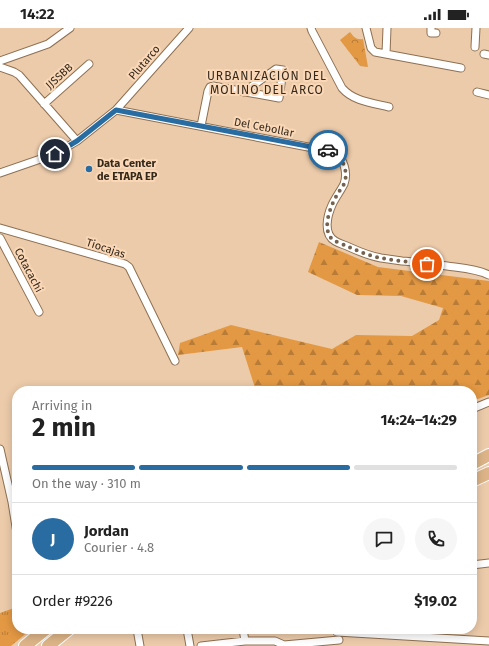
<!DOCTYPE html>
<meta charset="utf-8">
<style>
:root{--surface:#fff;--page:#f6f6f6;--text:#222;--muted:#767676;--line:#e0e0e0;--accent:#296ca1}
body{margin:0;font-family:"Fira Sans",sans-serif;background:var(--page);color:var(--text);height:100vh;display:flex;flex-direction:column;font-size:15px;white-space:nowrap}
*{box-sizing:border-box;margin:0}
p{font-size:13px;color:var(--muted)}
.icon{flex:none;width:22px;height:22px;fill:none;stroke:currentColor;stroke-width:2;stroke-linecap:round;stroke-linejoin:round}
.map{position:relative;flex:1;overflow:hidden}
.details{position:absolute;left:12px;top:358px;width:465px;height:248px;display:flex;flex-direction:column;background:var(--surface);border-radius:16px;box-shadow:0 2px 10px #0003}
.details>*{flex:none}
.pin{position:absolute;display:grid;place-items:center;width:34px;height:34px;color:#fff;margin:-17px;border:2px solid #fff;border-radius:50%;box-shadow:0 1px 4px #0007}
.courier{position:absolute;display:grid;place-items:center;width:40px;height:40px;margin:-20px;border:3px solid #296ca1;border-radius:50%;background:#fff;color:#222;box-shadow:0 1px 5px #0007}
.overview em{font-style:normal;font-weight:700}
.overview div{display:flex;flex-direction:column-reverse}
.overview{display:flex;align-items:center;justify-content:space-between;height:68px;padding:0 20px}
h1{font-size:26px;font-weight:700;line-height:30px}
.bar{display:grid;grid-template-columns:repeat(4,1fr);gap:6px 4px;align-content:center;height:48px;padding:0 20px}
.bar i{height:5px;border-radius:3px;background:var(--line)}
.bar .selected{background:var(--accent)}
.bar p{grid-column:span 4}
.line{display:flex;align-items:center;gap:10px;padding:0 20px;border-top:1px solid var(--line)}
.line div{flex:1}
.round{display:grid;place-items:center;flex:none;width:42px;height:42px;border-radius:21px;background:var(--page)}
.status{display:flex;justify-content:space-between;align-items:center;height:28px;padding:0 20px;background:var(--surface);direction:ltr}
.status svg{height:11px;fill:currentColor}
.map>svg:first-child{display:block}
.grass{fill:url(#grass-tufts)}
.forest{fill:url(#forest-firs)}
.park{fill:url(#park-crowns)}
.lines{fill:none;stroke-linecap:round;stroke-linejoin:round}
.minor-casing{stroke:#8e7052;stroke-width:9}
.primary-casing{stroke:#fff;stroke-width:14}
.minor{stroke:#fff;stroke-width:7}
.primary{stroke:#dcb487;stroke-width:12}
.done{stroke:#75624e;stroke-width:4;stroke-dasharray:0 7.2}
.route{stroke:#296ca1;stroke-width:5}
.poi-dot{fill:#296ca1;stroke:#fad8b7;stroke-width:1.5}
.labels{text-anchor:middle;stroke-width:4;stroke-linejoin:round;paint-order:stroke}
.street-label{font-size:11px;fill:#35291c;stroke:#fad8b7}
.poi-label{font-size:11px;font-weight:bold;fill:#35291c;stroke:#fad8b7;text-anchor:start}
.neighbourhood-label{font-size:12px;letter-spacing:1px;fill:#35291c;stroke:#fad8b7}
</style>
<div class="status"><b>14:22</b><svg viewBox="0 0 49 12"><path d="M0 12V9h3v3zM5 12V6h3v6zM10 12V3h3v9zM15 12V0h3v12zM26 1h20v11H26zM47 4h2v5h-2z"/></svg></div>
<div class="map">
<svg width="489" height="618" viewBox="0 0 489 618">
<defs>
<pattern id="grass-tufts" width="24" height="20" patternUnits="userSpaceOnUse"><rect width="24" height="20" fill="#e39843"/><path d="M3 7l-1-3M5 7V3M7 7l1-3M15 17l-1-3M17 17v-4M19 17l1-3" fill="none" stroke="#b97c37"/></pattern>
<pattern id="forest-firs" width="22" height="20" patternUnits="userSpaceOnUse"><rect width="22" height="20" fill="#e39843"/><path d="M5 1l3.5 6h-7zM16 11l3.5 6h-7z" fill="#b97c37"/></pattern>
<pattern id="park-crowns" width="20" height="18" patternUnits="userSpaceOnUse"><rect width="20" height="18" fill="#e39843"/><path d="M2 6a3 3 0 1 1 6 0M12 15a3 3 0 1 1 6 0" fill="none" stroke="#b97c37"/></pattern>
</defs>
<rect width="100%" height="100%" fill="#eccbaa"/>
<path class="grass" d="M17 579V601H29V603L11 618H0V585Z"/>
<path class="forest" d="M319 214 378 239 489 253V367L472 373V363H256L242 319 178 327 180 315 231 297 332 321 356 307 412 308 439 292 443 280 401 268 357 267 308 244Z"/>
<path class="park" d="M350 4C354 9 356 12 363 11L368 39 360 38 340 12Z"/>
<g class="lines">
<defs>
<path id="minor" d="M311 0 312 3 342 60C353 73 372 75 389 79
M366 0 371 20 375 24 461 40
M431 0V5H436
M475 19 476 0
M386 26 387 0
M484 26 489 27
M0 33 48 16 70 0
M0 39 14 44 19 47 77 113
M477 64 489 67
M44 76 89 36
M116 82 189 0
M201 98 208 63 210 59 213 58 279 70 283 42 276 41 244 64
M0 145 55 126 77 113 116 82 334 124C344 130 348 145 344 156 340 164 335 170 332 177 327 188 323 206 335 213 340 216 345 217 349 219 360 224 370 228 381 230 388 231 395 232 402 233 417 234 432 236 447 238 461 240 477 241 489 247
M0 200 125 236 129 239 175 333
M0 210 39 284
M472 381 489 374
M0 421 12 474 17 505
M472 537 489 535
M137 601 140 618
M187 601 190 618
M243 601 245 613
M337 604 489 613
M201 618 245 613H275L284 617 339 612"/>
<path id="primary" d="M472 436 489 427
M472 453 489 445
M25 618 46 601
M48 618 69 601"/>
</defs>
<use href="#minor" class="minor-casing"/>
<use href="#primary" class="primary-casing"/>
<use href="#minor" class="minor"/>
<use href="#primary" class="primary"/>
</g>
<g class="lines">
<path class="done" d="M328 122C335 124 339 126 342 133 346 140 347 149 344 156 342 160 339 163 337 167 331 177 322 199 331 210 335 214 342 216 347 218 358 223 369 228 381 230 396 233 412 234 427 236"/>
<path class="route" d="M55 126 77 113 116 82 328 122"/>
</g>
<circle class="poi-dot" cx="89" cy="141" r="4"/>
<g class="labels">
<g class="street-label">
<text transform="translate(144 34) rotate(-49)" y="4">Plutarco</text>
<text transform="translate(59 48) rotate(-42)" y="4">JJSSBB</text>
<text transform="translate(264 99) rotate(11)" y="4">Del Cebollar</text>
<text transform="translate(106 220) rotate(18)" y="4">Tiocajas</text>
<text transform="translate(29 242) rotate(62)" y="4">Cotacachi</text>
</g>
<g class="poi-label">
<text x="97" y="139">Data Center<tspan x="97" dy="13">de ETAPA EP</tspan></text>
</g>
<g class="neighbourhood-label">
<text x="267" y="52">URBANIZACIÓN DEL<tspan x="267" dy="14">MOLINO DEL ARCO</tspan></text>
</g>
</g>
</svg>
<div class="pin" style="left:427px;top:236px;background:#ea580c"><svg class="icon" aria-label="bag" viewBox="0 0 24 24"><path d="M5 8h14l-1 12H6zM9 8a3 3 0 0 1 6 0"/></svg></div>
<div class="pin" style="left:55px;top:126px;background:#1f2937"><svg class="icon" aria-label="home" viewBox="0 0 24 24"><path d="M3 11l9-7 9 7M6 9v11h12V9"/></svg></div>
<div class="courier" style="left:328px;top:122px"><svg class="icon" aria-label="car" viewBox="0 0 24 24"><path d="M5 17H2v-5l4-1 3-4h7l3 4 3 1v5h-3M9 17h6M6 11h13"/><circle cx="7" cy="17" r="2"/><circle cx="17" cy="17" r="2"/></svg></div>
<section class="details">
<div class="overview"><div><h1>2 min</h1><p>Arriving in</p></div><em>14:24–14:29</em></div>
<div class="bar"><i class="selected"></i><i class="selected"></i><i class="selected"></i><i></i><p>On the way · 310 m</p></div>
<div class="line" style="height:72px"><b class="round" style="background:var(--accent);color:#fff">J</b><div><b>Jordan</b><p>Courier · 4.8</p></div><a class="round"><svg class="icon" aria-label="chat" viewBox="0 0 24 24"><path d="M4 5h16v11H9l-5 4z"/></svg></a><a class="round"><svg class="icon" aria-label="phone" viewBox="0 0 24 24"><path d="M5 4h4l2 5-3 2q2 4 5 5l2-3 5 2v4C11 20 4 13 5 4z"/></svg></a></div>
<div class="line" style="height:52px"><div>Order #9226</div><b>$19.02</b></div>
</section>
</div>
